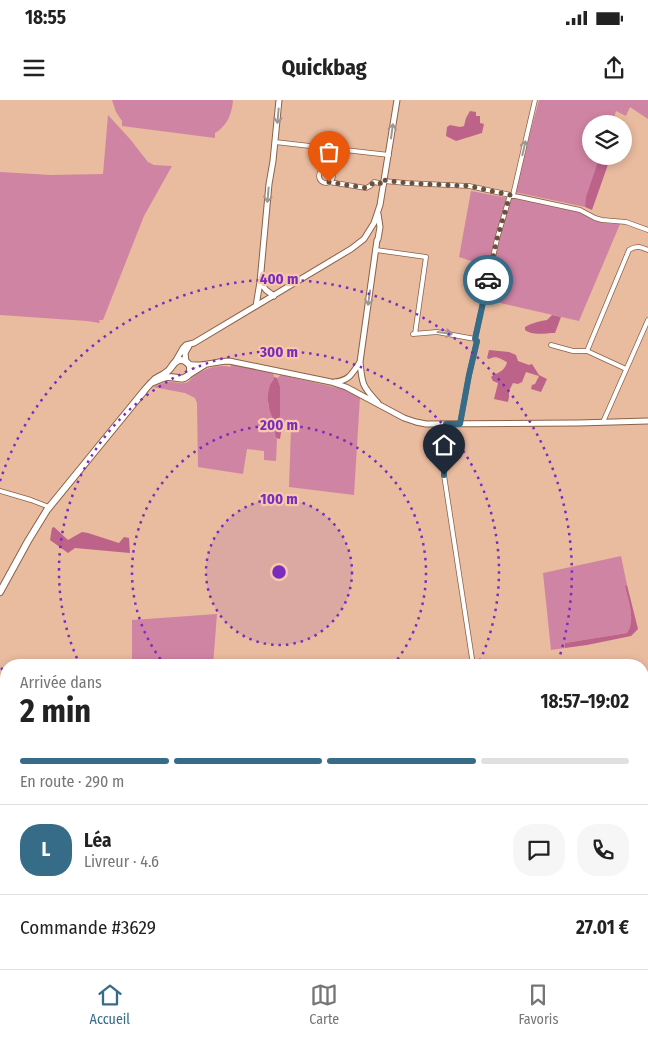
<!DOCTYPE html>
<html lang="fr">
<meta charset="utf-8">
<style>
:root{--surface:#fff;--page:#f6f6f6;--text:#222;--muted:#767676;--line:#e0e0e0;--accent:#376c88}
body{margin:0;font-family:"Fira Sans Condensed",sans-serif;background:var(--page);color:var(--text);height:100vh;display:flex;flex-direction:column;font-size:19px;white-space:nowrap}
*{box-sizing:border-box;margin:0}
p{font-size:16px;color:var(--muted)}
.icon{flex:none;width:28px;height:28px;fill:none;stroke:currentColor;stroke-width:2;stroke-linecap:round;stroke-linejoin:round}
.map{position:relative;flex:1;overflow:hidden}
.details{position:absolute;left:0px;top:559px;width:649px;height:311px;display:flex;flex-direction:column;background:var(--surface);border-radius:20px 20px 0 0;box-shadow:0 2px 8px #0003}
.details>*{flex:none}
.fabs{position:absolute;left:582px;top:15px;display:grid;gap:10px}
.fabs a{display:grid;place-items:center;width:50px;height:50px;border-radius:50%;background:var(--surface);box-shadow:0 2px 8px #0003;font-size:25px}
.pin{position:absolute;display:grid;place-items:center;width:42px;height:42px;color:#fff;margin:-51px -21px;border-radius:50% 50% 50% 0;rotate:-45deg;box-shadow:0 0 5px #0007}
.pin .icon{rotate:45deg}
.courier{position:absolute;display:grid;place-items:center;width:50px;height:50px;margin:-25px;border:4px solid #376c88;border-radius:50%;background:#fff;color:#222;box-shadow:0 1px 6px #0007}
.overview em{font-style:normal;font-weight:700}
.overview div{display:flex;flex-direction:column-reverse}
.overview{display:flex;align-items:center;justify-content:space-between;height:85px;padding:0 20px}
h1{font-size:32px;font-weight:700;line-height:38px}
.bar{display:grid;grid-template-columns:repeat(4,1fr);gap:8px 5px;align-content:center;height:60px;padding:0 20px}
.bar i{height:6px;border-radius:4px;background:var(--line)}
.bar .on{background:var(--accent)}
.bar p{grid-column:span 4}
.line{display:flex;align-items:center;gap:12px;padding:0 20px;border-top:1px solid var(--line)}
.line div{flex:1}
.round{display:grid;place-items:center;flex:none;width:52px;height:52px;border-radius:20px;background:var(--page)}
.status{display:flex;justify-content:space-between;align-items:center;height:35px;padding:0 25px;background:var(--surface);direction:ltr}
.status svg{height:14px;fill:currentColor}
header{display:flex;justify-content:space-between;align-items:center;height:65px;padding:0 20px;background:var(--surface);font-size:22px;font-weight:700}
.dock{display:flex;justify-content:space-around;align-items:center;height:70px;border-top:1px solid var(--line);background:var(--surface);font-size:14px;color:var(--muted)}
.dock a{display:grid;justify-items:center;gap:2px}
.dock .on{color:var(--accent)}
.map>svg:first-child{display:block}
.green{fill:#d084a3}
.forest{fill:#bd638a}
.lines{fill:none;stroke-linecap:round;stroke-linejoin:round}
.minor-casing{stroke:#8a6147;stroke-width:5.5}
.tertiary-casing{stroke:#8a6147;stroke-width:7}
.primary-casing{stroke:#8a6147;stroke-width:8}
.minor{stroke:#fff;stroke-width:4}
.tertiary{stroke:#fff;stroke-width:5}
.primary{stroke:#fff;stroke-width:6}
.oneway{stroke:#9d9691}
.done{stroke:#6a503f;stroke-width:5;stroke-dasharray:0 9}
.route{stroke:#376c88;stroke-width:6}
.ring{fill:none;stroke:#7b2cbf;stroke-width:2.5;stroke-dasharray:2.5 5}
.centre{fill:#7b2cbf;stroke:#f7c8ab;stroke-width:2.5}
.ring-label{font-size:15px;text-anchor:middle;font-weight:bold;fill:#7b2cbf;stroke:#f7c8ab;stroke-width:4.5;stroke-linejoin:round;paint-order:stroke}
</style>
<div class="status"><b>18:55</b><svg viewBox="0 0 49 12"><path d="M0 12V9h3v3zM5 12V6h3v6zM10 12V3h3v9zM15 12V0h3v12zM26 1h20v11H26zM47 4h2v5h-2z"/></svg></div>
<header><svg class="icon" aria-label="menu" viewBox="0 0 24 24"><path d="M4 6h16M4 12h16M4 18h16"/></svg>Quickbag<svg class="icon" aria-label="share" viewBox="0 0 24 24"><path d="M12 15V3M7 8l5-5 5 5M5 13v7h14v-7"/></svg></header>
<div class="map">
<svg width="648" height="869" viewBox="0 0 648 869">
<rect width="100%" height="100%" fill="#e9bb9f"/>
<path class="green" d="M112 0H233C232 14 227 26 215 33V38L122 26V21L116 12Z
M539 0H648V19L630 7 626 16 616 11 612 24H591V56H601L585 107 514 92Z
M108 15 130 39 144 57 148 62 154 65 172 66 144 116 103 220H99L100 223 87 221 0 215V72L51 75 103 74Z
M471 91 514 99 515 97 579 112 601 122 611 124H620L579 221 487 200 493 168 459 157Z
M232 264 273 272 274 277 269 287 268 296V305L276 323 275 334 276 338 277 339 276 361 264 360V351L247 349 243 374 198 367 197 303 195 298 185 293 153 287C159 285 166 281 172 282 176 282 179 284 184 283 188 283 190 280 193 277 204 269 217 264 230 267Z
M281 275 343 289 360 297 354 395 289 387 291 328 280 325V286L277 278Z
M621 456 627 485 625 486C628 501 636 519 627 533L565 543V548L551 550 543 473Z
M217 514 213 565H132V520Z"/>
<path class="forest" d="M470 11 476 12V16H480V23L484 24 482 33 456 41 446 36 447 27 450 25 460 27 464 26 466 18Z
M600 56H611L592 110 585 107 586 97Z
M552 215 561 217 555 233C545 233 532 236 525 230V227C532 223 539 221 547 220Z
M489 250 509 252 516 255 518 261 529 265 532 264 539 275 547 279 541 292 531 289 532 285 535 284 539 276 526 272 522 282 518 284 513 283 509 291V297L508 302 494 299 498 283 493 281 491 277 495 274C500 273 506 268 507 262 500 259 497 255 489 259L487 258Z
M274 277 277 278 280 286V325L282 326 280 339 276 338 275 334 276 323C269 314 266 299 269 288 270 283 273 281 274 277Z
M54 427 68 440 82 432 88 433 119 443 124 437 129 438 130 453 75 448 68 453 50 440 52 428Z
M627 485 638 529 631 536 587 545 565 548V543L627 533C636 519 628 501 625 486Z"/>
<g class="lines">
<defs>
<path id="minor" d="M275 42 389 55
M319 76a7 7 0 1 1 14 0a7 7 0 1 1-14 0Z
M384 81 406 83 469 86 580 110 595 118 602 120 626 122 648 130
M329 82 366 88 370 86 374 82 384 84
M513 95 535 0
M376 150 426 157 415 234
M413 234 437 232 475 239
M551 245 573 251H587L629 150C636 145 641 147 648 150
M587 251 626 269
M603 322 648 220
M447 324 444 362V375L473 565
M460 324 469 275 477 241 475 239 497 139 510 95
M0 391 31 400 49 407
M0 754 6 755
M545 864 547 869"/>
<path id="tertiary" d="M260 182 266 190 274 196
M256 206 260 182 269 84 273 61 279 0
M175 262 183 248 186 245 194 243 351 149 364 139 374 123 380 105 397 0
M186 262 185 253 189 246
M188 264C201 268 215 261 229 261L331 282 346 287 404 318 416 322 426 324 578 323 648 321
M189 275 205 265
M334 282C349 281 352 274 360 262
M378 303C362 286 362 284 360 262L377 140 378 139 380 127 378 114"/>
<path id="primary" d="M0 492 28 441 47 410 144 291C147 287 151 283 155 279 160 276 165 274 169 270 173 266 174 260 181 260 185 260 188 263 190 266V273C183 283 177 276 167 277 162 278 156 281 151 283"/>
</defs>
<use href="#minor" class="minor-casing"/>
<use href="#tertiary" class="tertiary-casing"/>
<use href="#primary" class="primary-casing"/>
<use href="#minor" class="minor"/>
<use href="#tertiary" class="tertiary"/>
<use href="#primary" class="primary"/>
</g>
<defs><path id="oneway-shaft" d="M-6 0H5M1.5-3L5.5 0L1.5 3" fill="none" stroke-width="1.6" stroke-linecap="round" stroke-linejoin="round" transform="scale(1.25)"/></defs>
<g class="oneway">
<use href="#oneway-shaft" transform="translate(278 16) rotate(95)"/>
<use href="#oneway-shaft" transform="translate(392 31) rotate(-82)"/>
<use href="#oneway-shaft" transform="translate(524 48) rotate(-77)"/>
<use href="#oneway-shaft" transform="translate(268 95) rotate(95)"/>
<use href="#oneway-shaft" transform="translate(369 198) rotate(98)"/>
<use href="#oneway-shaft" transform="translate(445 233) rotate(7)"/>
</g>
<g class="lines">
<path class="done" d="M329 82 366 88 370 86 374 82 384 84V80L406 83 469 86 510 95 497 139 488 180"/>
<path class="route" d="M444 375V362L446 324H460L469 275 477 241 475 239 488 180"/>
</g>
<circle cx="279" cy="472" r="73" fill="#7b2cbf" fill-opacity=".12"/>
<g class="ring">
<circle cx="279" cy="472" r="73"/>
<path d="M165 565A147 147 0 1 1 393 565"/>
<path d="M80 565A220 220 0 1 1 478 565"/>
<path d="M5 577A293 293 0 0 1 0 563M0 381A293 293 0 1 1 557 565"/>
</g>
<circle cx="279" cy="472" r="8" class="centre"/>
<g class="ring-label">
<text x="279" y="184">400 m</text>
<text x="279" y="257">300 m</text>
<text x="279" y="330">200 m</text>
<text x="279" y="404">100 m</text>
</g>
</svg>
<div class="fabs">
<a><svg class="icon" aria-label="layers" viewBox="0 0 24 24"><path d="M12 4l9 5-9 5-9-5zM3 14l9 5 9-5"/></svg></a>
</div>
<div class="pin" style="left:329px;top:82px;background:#ea580c"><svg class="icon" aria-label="bag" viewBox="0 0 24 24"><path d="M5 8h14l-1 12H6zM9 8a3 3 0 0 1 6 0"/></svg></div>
<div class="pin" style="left:444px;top:375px;background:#1f2937"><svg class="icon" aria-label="home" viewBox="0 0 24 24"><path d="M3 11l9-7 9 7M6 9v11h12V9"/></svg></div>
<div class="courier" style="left:488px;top:180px"><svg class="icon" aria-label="car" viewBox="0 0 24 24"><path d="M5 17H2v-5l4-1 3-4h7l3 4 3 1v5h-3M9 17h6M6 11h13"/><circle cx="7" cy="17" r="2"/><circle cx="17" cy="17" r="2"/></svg></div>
<section class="details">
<div class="overview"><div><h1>2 min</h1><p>Arrivée dans</p></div><em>18:57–19:02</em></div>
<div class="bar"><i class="on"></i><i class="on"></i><i class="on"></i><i></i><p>En route · 290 m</p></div>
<div class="line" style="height:90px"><b class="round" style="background:var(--accent);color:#fff">L</b><div><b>Léa</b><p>Livreur · 4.6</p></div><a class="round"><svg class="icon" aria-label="chat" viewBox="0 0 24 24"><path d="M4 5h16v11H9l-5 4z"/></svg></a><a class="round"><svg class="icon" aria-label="phone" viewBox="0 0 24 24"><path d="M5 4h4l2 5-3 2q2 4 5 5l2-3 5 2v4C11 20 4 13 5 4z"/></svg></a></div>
<div class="line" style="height:65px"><div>Commande #3629</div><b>27.01 €</b></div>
</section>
</div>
<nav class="dock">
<a class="on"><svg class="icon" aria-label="home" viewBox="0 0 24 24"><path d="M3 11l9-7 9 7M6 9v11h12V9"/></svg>Accueil</a>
<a><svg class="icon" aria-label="map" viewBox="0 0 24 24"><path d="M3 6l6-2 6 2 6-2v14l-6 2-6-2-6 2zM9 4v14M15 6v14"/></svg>Carte</a>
<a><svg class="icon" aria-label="saved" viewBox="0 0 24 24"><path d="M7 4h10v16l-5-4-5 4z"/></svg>Favoris</a>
</nav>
